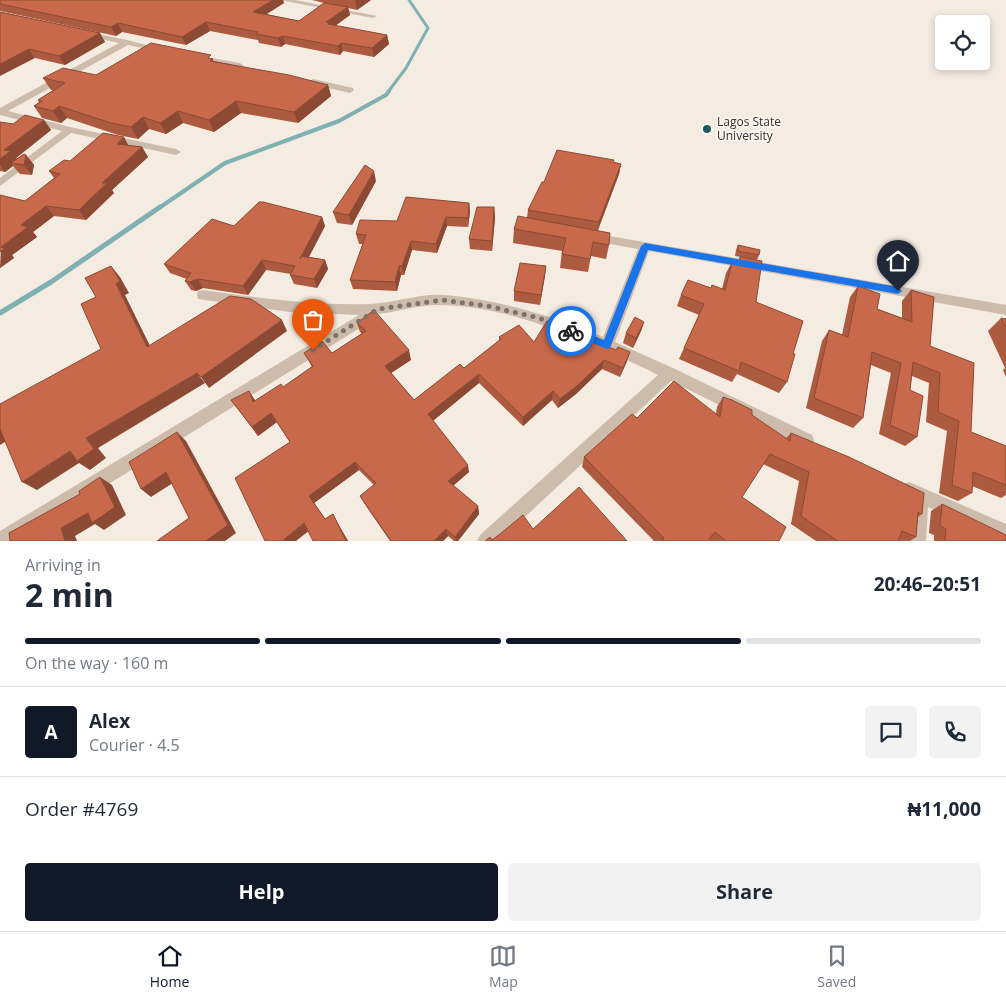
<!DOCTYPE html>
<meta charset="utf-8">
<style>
:root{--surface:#fff;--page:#f2f2f3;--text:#1f2937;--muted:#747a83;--line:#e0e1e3;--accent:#111827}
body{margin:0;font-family:"Open Sans",sans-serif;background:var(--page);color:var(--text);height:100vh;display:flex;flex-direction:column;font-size:19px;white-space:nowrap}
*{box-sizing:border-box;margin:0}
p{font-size:16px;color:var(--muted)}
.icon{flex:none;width:28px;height:28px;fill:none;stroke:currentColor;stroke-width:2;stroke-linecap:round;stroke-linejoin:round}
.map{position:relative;height:541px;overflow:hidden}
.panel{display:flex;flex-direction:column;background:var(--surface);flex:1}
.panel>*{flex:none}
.fabs{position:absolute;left:935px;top:15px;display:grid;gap:10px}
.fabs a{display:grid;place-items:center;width:55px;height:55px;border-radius:5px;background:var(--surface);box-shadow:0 2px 8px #0003;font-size:25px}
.pin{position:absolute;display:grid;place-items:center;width:42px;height:42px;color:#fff;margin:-51px -21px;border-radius:50% 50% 50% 0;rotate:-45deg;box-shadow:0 0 5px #0007}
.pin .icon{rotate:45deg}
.courier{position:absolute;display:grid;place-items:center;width:50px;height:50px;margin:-25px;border:4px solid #1a73e8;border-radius:50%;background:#fff;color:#222;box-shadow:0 1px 6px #0007}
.headline em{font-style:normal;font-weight:700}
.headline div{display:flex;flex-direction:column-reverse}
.headline{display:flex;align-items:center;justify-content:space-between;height:85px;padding:0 25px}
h1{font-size:32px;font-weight:700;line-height:38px}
.bar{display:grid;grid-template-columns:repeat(4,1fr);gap:8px 5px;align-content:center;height:60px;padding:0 25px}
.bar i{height:6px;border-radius:4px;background:var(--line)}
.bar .active{background:var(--accent)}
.bar p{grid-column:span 4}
.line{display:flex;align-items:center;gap:12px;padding:0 25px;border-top:1px solid var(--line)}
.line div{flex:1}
.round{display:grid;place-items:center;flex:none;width:52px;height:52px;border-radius:5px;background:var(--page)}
.action{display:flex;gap:10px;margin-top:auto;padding:10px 25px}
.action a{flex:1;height:58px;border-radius:5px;background:var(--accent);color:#fff;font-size:20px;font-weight:700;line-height:58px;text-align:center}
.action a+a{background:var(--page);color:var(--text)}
.tabs{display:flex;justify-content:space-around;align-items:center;height:70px;border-top:1px solid var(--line);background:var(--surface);font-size:14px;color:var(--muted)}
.tabs a{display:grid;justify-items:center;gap:2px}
.tabs .active{color:var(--accent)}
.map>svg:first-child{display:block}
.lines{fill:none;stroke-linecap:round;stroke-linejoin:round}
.stream-far2{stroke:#7fb0b2;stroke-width:3}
.stream-far1{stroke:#7fb0b2;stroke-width:4}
.stream{stroke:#7fb0b2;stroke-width:5}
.street{fill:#cdbbac;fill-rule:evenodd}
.wall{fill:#ac5a40}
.shaded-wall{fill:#8c4a34}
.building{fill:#c8694b;stroke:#8c4a34}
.route{fill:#1a73e8}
.done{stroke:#7c716b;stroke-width:5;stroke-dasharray:0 9}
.poi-dot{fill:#1f5a5e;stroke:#fbf5ee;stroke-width:2}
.labels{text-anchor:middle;stroke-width:4;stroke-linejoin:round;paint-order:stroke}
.far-poi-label{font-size:12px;fill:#3b302b;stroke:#fbf5ee;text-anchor:start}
</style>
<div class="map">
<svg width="1006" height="541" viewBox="0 0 1006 541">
<rect width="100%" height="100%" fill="#f4ebe1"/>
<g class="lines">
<path class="stream-far2" d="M388 92 406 68 428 28 409 0"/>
<path class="stream-far1" d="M159 208 225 163 339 121 386 95 389 91"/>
<path class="stream" d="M0 313 51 282 160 207"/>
<path class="street" d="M280 0H295L377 16 373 18Z
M83 31 127 40 165 50 161 52 128 45 8 111 70 127 176 149 181 152 176 155 71 133 0 186V178L62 131 0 115V108L119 43 83 35Z
M195 55 240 63 244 66 240 69 198 59H195Z
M313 79 353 88 354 90 350 93 310 84 309 82Z
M592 233 1006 305V315L649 251 615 342 675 369 812 435 814 440 812 445 806 448 800 445 671 381 499 541H477L480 535 658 375C594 343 510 305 438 305 417 305 398 312 378 314L376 318 17 541H0V531L359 315 290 312 198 299 197 295 198 291 203 290C258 298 314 306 370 304 395 303 420 293 445 295 500 300 553 316 603 337L638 249 588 240 586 237 588 234Z
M909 482 1006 524V541L928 507 926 541H908L912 500 903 496 901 490 903 484Z"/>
</g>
<path class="wall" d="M0 0H283L284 3 266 14 299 21 324 3 312 0H371L357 10 348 8 350 15 335 26 387 35 389 44 374 57 343 51 340 55 285 44 281 47 259 43 258 40 210 31 186 45 122 32 116 36 0 11Z
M0 12 100 33 105 42 65 65 35 58Z
M212 58 214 61 328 85 331 96 298 123 241 113 214 132 183 123 166 134 149 129 138 139 118 135 67 118 61 123 42 118 34 106 39 102 38 100 54 90H51L43 78 96 75Z
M44 120 51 130 16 158 17 159 26 155 34 165 32 175 20 174 13 166 5 172 0 171V122L13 124Z
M124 137 128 145 142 147 148 157 112 190 114 193 86 220 54 216 33 232 37 237 12 255 14 258 0 268 25 201 54 178 49 171Z
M613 162 621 164 619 174 598 230 609 245 606 259 591 256 588 272 560 268 562 251 513 243 514 229 527 218 528 210 544 182Z
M376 181 352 225 337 223 333 212Z
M469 203 470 212 468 227 447 226 437 253 412 250 404 275H401L397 291 353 289 350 280 363 244H359L356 234 397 221Z
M494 207 495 218 492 251 470 249 469 239Z
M322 217 325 226 309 257 325 260 328 269 317 288 294 284 290 275 291 274 266 270 248 295 203 288 196 291 191 290 185 281 187 279 170 273 164 264 234 226Z
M738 245 759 255 757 260 735 256 736 250Z
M740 257 756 302 793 354 787 382 779 393 737 374 732 382 679 359 699 315 677 306 681 295 722 289 726 273 732 262 737 263Z
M546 266 540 305 514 301V291Z
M858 286 877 309 902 318V301L911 290 930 346 971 432 1006 446V495L1001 498 972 486V493L958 501 939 493 947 431 926 422 929 383 912 376 910 390 917 437 905 446 879 434 891 373 871 365 863 418 853 428 806 408 822 341 829 330 842 335 850 297Z
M1001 318 1006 319V377L1003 370 1005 368 988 331Z
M644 322 641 331 633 348 623 343 626 333Z
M357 323 411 360 391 373 414 400 464 368 499 341V337L534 342 627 361 620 377 602 369 576 394 558 408 552 400 523 426 479 383 433 421 469 472 453 486 478 506 479 514 458 541H454L448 536 443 541H390L364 503 360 496 374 485 359 470 314 503 325 519 333 514 337 522 348 541H313L290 442 277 422 258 436 231 400 255 401 283 387 312 367 304 353H332L362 334 360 332Z
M723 397 786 438 791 433 922 514 918 517 916 537 910 541H816L791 524 799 481 763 464 742 497 779 541H709L708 540 707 541H654L582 467 584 457 637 418 716 414 717 407Z
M942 504 1006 541H934V535L929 533 931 511Z"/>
<path class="shaded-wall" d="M273 0H283L284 3 256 21 253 12Z
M357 0H371L357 10 355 1Z
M348 7 350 15 332 28 326 22Z
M206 22 210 31 186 45 182 37Z
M118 23 122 32 116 36 111 27Z
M100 33 105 42 65 65 59 56Z
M387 35 389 44 374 57 372 48Z
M283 36 285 44 281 47 278 38Z
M341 43 343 51 340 55 338 46Z
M29 49 35 58 0 76V64Z
M328 85 331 96 298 123 294 112Z
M236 101 241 113 214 132 209 120Z
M59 106 67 118 61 123 53 111Z
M178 111 183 123 166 134 160 123Z
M143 117 149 129 138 139 131 127Z
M44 120 51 130 16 158 19 162 11 163 13 166 5 172 0 165V159L4 150Z
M124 137 129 147 117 144Z
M142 147 148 157 112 190 114 193 86 220 79 210 102 183Z
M26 155 34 165 32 175 24 165Z
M621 164 619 174 597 232 599 222Z
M374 171 376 181 352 225 349 215Z
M469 203 470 212 468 227V218Z
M46 206 54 216 33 232 37 237 12 255 14 258 0 268 1 247 21 225Z
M494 207 495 218 492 251V241Z
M322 217 325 226 303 268 300 259Z
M446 217 447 226 437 253 436 244Z
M411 241 412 250 404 275 402 266Z
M262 260 266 270 248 295 243 286Z
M325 260 328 269 317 288 314 279Z
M111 266 120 277 129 293 125 295 156 358 147 347 116 284Z
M399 266 401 275 397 291 395 282Z
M546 266 545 276 540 305 541 295Z
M198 279 203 288 196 291 190 282Z
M282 320 287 331 209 388 201 377Z
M644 322 641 331 633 348 636 338Z
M409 350 411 360 388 375 385 366Z
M630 352 627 361 620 377 623 368Z
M604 360 602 369 576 394 558 408 560 399Z
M197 373 205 383 98 448 106 458 90 470 79 463 37 490 22 482 70 451 86 438Z
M479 374V383L430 423 428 414Z
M249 391 255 400 259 411 253 402Z
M553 391 552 400 523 426V417Z
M271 413 277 422 258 436 252 427Z
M0 428 13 437 0 445Z
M177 432 186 441 236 533 225 541H206Z
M355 462 359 470 314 503 309 496Z
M468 465 469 472 449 489 448 481Z
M166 472 176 481 151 497 141 489Z
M100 477 112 485 126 515 104 530 95 524 75 536 77 541H65L61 528Z
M478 506 479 514 458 541H456L455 537Z
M333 514 337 522 348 541H346Z
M304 523 310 530 296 541H282Z
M446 529 448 536 443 541H434Z"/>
<path class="building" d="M0 0H273L253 12 299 21 324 3 348 7 326 22 331 23 328 24 387 35 372 48 341 43 338 46 283 36 278 38 256 34 258 32 206 22 182 37 118 23 111 27 0 4Z
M0 12 100 33 59 56 29 49 0 64Z
M151 43 211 55 208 58 213 59 210 61 289 75 328 85 294 112 236 101 209 120 178 111 160 123 143 117 131 127 111 123 59 106 53 111 34 106 42 101 38 100 65 83 43 78 63 68 96 75Z
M25 115 44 120 4 150 11 151 0 159V122L13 124Z
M103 133 124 137 117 144 142 147 102 183H107L79 210 46 206 21 225 28 227 1 247 5 248 0 252V195L25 201 60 174 49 171 64 160 70 161Z
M557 150 614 160 613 162 621 164 599 222 528 210 542 182H544Z
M24 154 26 155 24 165 11 163Z
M365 165 374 171 349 215 333 212Z
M406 197 469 203 468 218 446 217 436 244 411 241 402 266H399L395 282 350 280 366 235 356 234 360 220 397 221Z
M259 202H263L322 217 300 259 301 256 325 260 314 279 290 275 295 266 262 260 243 286 198 279 190 282 185 281 191 273 164 264 212 219 234 226Z
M477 207H494L492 241 469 239Z
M518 216 610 233 609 245 593 242 590 259 562 254 566 238 514 229Z
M738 245 760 250 759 255 738 251Z
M740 257 762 261 756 302 803 321 793 354H795L787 382 741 362 739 371 684 348 704 304 681 295 688 280 711 288 712 285 725 290 732 262 739 264Z
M520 263 546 266 541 295 514 291Z
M111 266 120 281 116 284 147 347 230 296 251 299 282 320 201 377 197 373 86 438 94 449 77 461 70 451 22 482 0 429V404L101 349 81 304 96 297 85 278Z
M858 286 880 294 877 309 912 322 911 290 934 297 930 346 974 363 971 432 1006 446V485L973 472 972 493 952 485 959 421 938 412 940 373 913 362 910 390 923 396 917 437 890 425 901 363 872 352 863 418 814 398 829 330 848 337Z
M374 310 409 350 385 366 414 400 460 364 464 368 501 339 499 337 519 325 534 342 547 321 616 350 618 347 630 352 623 368 604 360 578 385 560 399 553 391 523 417 479 374 428 414 468 465 448 481 478 506 455 537 446 529 434 541H391L360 496 376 483 355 462 309 496 325 519 333 514 346 541H313L304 523 282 541H265L235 478 290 442 271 413 252 427 231 400 249 391 253 402 281 384 283 387 313 366 304 353 322 341 332 353 366 331 357 323Z
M635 317 644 322 636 338 626 333Z
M1001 318 1006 319V327Z
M674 381 720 417 723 397 732 400 752 410V415L790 441 791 433 849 457 924 493 922 514 918 512 916 537 902 531 898 541H838L801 516 809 472 770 454 742 497 786 527 779 541H726L715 532 707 541H662L664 538 584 457 632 414 637 418Z
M177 432 228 525 206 541H157L189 518 166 472 141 489 129 462Z
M100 477 115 507 92 523 88 513 61 528 65 541H10L9 533 80 494 79 491Z
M579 487 627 541H485L490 537 492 540 500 534 523 515 533 529Z
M942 504 1006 535V541H945L946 529 940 526Z"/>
<path class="route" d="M645 243 898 287 902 291 898 294 648 250 610 348 607 349 568 333V328L571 327 604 340 641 246Z"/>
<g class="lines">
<path class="done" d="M313 350 378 309 442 300 488 306 539 318 571 331"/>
</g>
<circle class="poi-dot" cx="707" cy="129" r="5"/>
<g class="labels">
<g class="far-poi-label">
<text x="717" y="126">Lagos State<tspan x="717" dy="14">University</tspan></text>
</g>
</g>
</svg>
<div class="fabs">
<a><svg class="icon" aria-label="locate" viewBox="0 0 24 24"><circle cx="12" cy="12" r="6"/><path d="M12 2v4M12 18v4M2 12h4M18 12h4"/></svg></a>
</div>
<div class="pin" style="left:313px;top:350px;background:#ea580c"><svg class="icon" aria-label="bag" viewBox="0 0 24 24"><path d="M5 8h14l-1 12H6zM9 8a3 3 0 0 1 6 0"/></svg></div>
<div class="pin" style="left:898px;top:291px;background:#1f2937"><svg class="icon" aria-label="home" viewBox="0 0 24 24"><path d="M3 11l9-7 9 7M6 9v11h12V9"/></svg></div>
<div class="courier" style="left:571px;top:331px"><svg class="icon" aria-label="bike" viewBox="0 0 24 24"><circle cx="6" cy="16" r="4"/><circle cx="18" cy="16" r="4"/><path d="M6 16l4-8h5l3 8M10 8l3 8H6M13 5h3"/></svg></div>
</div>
<section class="panel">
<div class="headline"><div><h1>2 min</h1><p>Arriving in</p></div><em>20:46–20:51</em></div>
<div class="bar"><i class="active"></i><i class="active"></i><i class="active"></i><i></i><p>On the way · 160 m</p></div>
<div class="line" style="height:90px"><b class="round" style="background:var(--accent);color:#fff">A</b><div><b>Alex</b><p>Courier · 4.5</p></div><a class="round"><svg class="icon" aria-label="chat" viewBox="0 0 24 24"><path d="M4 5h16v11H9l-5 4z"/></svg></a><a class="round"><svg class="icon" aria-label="phone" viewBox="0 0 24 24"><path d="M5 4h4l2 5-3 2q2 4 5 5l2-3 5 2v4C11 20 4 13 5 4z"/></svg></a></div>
<div class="line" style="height:65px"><div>Order #4769</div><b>₦11,000</b></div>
<div class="action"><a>Help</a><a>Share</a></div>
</section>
<nav class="tabs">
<a class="active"><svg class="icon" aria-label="home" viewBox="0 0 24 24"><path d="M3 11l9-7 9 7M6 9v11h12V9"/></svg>Home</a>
<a><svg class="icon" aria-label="map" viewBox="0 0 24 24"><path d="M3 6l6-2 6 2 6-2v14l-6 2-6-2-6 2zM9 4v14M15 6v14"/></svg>Map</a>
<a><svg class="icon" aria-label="saved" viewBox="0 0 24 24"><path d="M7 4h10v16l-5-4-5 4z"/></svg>Saved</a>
</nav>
